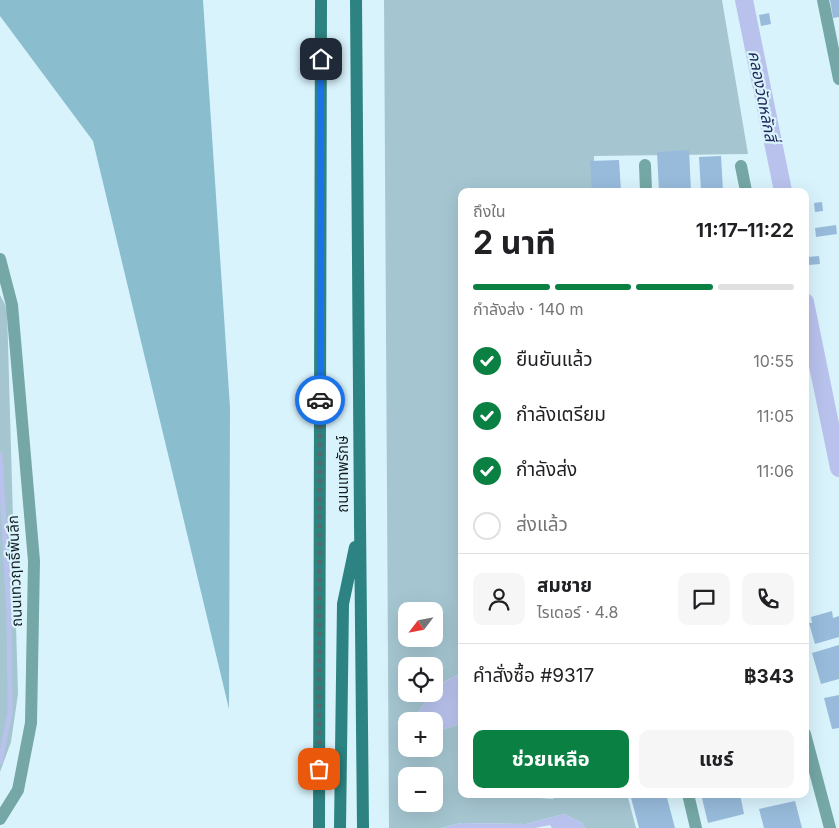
<!DOCTYPE html>
<html lang="th">
<meta charset="utf-8">
<style>
:root{--surface:#fff;--page:#f6f6f6;--text:#202124;--muted:#757577;--line:#e0e0e0;--accent:#0b8043}
body{margin:0;font-family:Inter,"Noto Sans Thai",sans-serif;background:var(--page);color:var(--text);height:100vh;display:flex;flex-direction:column;font-size:19px;white-space:nowrap}
*{box-sizing:border-box;margin:0}
p{font-size:16px;color:var(--muted)}
.icon{flex:none;width:28px;height:28px;fill:none;stroke:currentColor;stroke-width:2;stroke-linecap:round;stroke-linejoin:round}
.map{position:relative;flex:1;overflow:hidden}
.details{position:absolute;left:458px;top:188px;width:351px;height:610px;display:flex;flex-direction:column;background:var(--surface);border-radius:10px;box-shadow:0 5px 20px #0002}
.details>*{flex:none}
.needle{width:32px;rotate:238deg}
.buttons{position:absolute;left:398px;top:602px;display:grid;gap:10px}
.buttons a{display:grid;place-items:center;width:45px;height:45px;border-radius:10px;background:var(--surface);box-shadow:0 5px 20px #0002;font-size:25px}
.pin{position:absolute;display:grid;place-items:center;width:42px;height:42px;color:#fff;margin:-21px;border-radius:10px;box-shadow:0 2px 8px #0006}
.courier{position:absolute;display:grid;place-items:center;width:50px;height:50px;margin:-25px;border:4px solid #1a73e8;border-radius:50%;background:#fff;color:#222;box-shadow:0 1px 6px #0007}
.summary em{font-style:normal;font-weight:700}
.summary div{display:flex;flex-direction:column-reverse}
.summary{display:flex;align-items:center;justify-content:space-between;height:85px;padding:0 15px}
h1{font-size:32px;font-weight:700;line-height:38px}
.bar{display:grid;grid-template-columns:repeat(4,1fr);gap:8px 5px;align-content:center;height:60px;padding:0 15px}
.bar i{height:6px;border-radius:4px;background:var(--line)}
.bar .current{background:var(--accent)}
.bar p{grid-column:span 4}
.line{display:flex;align-items:center;gap:12px;padding:0 15px;border-top:1px solid var(--line)}
.line div{flex:1}
.round{display:grid;place-items:center;flex:none;width:52px;height:52px;border-radius:10px;background:var(--page)}
ol{padding:0 15px;list-style:none}
li{display:flex;align-items:center;gap:15px;height:55px}
li p{margin-inline-start:auto}
li .icon{padding:5px;border-radius:50%;background:var(--accent);color:#fff;stroke-width:4}
li:last-child{color:var(--muted)}
li i{width:28px;height:28px;border:2px solid var(--line);border-radius:50%}
.cta{display:flex;gap:10px;margin-top:auto;padding:10px 15px}
.cta a{flex:1;height:58px;border-radius:10px;background:var(--accent);color:#fff;font-size:20px;font-weight:700;line-height:58px;text-align:center}
.cta a+a{background:var(--page);color:var(--text)}
.map>svg:first-child{display:block}
.green{fill:#a5c6d1;fill-rule:evenodd}
.forest{fill:#8abecf}
.water{fill:#b8c2ec}
.lines{fill:none;stroke-linecap:round;stroke-linejoin:round}
.stream{stroke:#b8c2ec;stroke-width:5}
.canal{stroke:#b8c2ec;stroke-width:18}
.building{fill:#98bbdb}
.street{stroke:#74a7a5;stroke-width:12}
.secondary{stroke:#2c8381;stroke-width:12}
.done{stroke:#5a696e;stroke-width:5;stroke-dasharray:0 9}
.route{stroke:#1a73e8;stroke-width:6}
.labels{text-anchor:middle;stroke-width:4.5;stroke-linejoin:round;paint-order:stroke}
.street-label{font-size:15px;fill:#151f22;stroke:#d9f3fc}
.water-label{font-size:16px;font-style:italic;fill:#202658;stroke:#d9f3fc}
</style>
<div class="map">
<svg width="839" height="828" viewBox="0 0 839 828">
<rect width="100%" height="100%" fill="#d9f3fc"/>
<path class="green" d="M384 0H722L748 154 594 156 595 191H461V673L438 685 434 692V666H406V694H432L418 712 416 721H406V749H434V732L461 724V794H539V798L553 799 557 794H627L636 828H585L582 823 564 814 526 824 461 823 441 828H389ZM406 611H434V639H406ZM406 776H434V804H406Z
M0 295 7 308 18 694 11 742 0 772Z"/>
<path class="forest" d="M0 0H203L230 407 229 709 93 141 0 16Z"/>
<path class="water" d="M461 673V724L434 732V721H416L418 712 432 694H434C437 683 451 679 461 673Z
M564 814 582 823 585 828H552L550 825 535 828H441L461 823 526 824Z"/>
<g class="lines">
<path class="stream" d="M0 455 9 612 10 712 0 762"/>
<path class="canal" d="M744 0 783 191
M805 302 839 468"/>
</g>
<path class="building" d="M830 0H839V17L833 18Z
M769 13 771 24 761 26 759 15Z
M689 150 691 191H659L657 152Z
M721 156 723 191H701L699 157Z
M619 160 621 191H592L590 161Z
M822 202 823 211 815 212 814 203Z
M836 225 837 234 816 237 815 228Z
M819 256 820 264 809 265 808 257Z
M832 611 833 618 839 616V637L815 644 809 623H812L811 617Z
M839 645V679L821 684 812 653Z
M839 695V728L832 729 824 698Z
M630 794H666L675 828H639Z
M701 794H740L744 814 708 823Z
M795 801 802 828H764L759 809Z"/>
<g class="lines">
<path class="street" d="M823 0 839 79
M645 165 646 191
M741 166 746 191
M0 259 12 305 34 561 31 723 18 790 0 819
M805 734 830 828
M688 794 696 828"/>
<path class="secondary" d="M356 0 360 522 363 828
M319 828 321 0
M340 828 343 604 355 547"/>
</g>
<g class="lines">
<path class="done" d="M319 769 320 400"/>
<path class="route" d="M320 400 321 59"/>
</g>
<g class="labels">
<g class="street-label">
<text transform="translate(343 474) rotate(-90)" y="5">ถนนเทพรักษ์</text>
<text transform="translate(15 571) rotate(-92)" y="5">ถนนเทวฤทธิ์พันลึก</text>
</g>
<g class="water-label">
<text transform="translate(763 96) rotate(79)" y="6">คลองวัดหลักสี่</text>
</g>
</g>
</svg>
<div class="buttons">
<a><svg class="needle" viewBox="-14 -14 28 28"><path d="M0-13l5 13h-10z" fill="#e53935"/><path d="M0 13l5-13h-10z" fill="#757577"/></svg></a>
<a><svg class="icon" aria-label="locate" viewBox="0 0 24 24"><circle cx="12" cy="12" r="6"/><path d="M12 2v4M12 18v4M2 12h4M18 12h4"/></svg></a>
<a>+</a>
<a>−</a>
</div>
<div class="pin" style="left:319px;top:769px;background:#ea580c"><svg class="icon" aria-label="bag" viewBox="0 0 24 24"><path d="M5 8h14l-1 12H6zM9 8a3 3 0 0 1 6 0"/></svg></div>
<div class="pin" style="left:321px;top:59px;background:#1f2937"><svg class="icon" aria-label="home" viewBox="0 0 24 24"><path d="M3 11l9-7 9 7M6 9v11h12V9"/></svg></div>
<div class="courier" style="left:320px;top:400px"><svg class="icon" aria-label="car" viewBox="0 0 24 24"><path d="M5 17H2v-5l4-1 3-4h7l3 4 3 1v5h-3M9 17h6M6 11h13"/><circle cx="7" cy="17" r="2"/><circle cx="17" cy="17" r="2"/></svg></div>
<section class="details">
<div class="summary"><div><h1>2 นาที</h1><p>ถึงใน</p></div><em>11:17–11:22</em></div>
<div class="bar"><i class="current"></i><i class="current"></i><i class="current"></i><i></i><p>กำลังส่ง · 140 m</p></div>
<ol>
<li><svg class="icon" aria-label="check" viewBox="0 0 24 24"><path d="M5 12l5 5 9-10"/></svg>ยืนยันแล้ว<p>10:55</p></li>
<li><svg class="icon" aria-label="check" viewBox="0 0 24 24"><path d="M5 12l5 5 9-10"/></svg>กำลังเตรียม<p>11:05</p></li>
<li><svg class="icon" aria-label="check" viewBox="0 0 24 24"><path d="M5 12l5 5 9-10"/></svg>กำลังส่ง<p>11:06</p></li>
<li><i></i>ส่งแล้ว</li>
</ol>
<div class="line" style="height:90px"><a class="round"><svg class="icon" aria-label="person" viewBox="0 0 24 24"><circle cx="12" cy="8" r="4"/><path d="M4 21q1-7 8-7t8 7"/></svg></a><div><b>สมชาย</b><p>ไรเดอร์ · 4.8</p></div><a class="round"><svg class="icon" aria-label="chat" viewBox="0 0 24 24"><path d="M4 5h16v11H9l-5 4z"/></svg></a><a class="round"><svg class="icon" aria-label="phone" viewBox="0 0 24 24"><path d="M5 4h4l2 5-3 2q2 4 5 5l2-3 5 2v4C11 20 4 13 5 4z"/></svg></a></div>
<div class="line" style="height:65px"><div>คำสั่งซื้อ #9317</div><b>฿343</b></div>
<div class="cta"><a>ช่วยเหลือ</a><a>แชร์</a></div>
</section>
</div>
